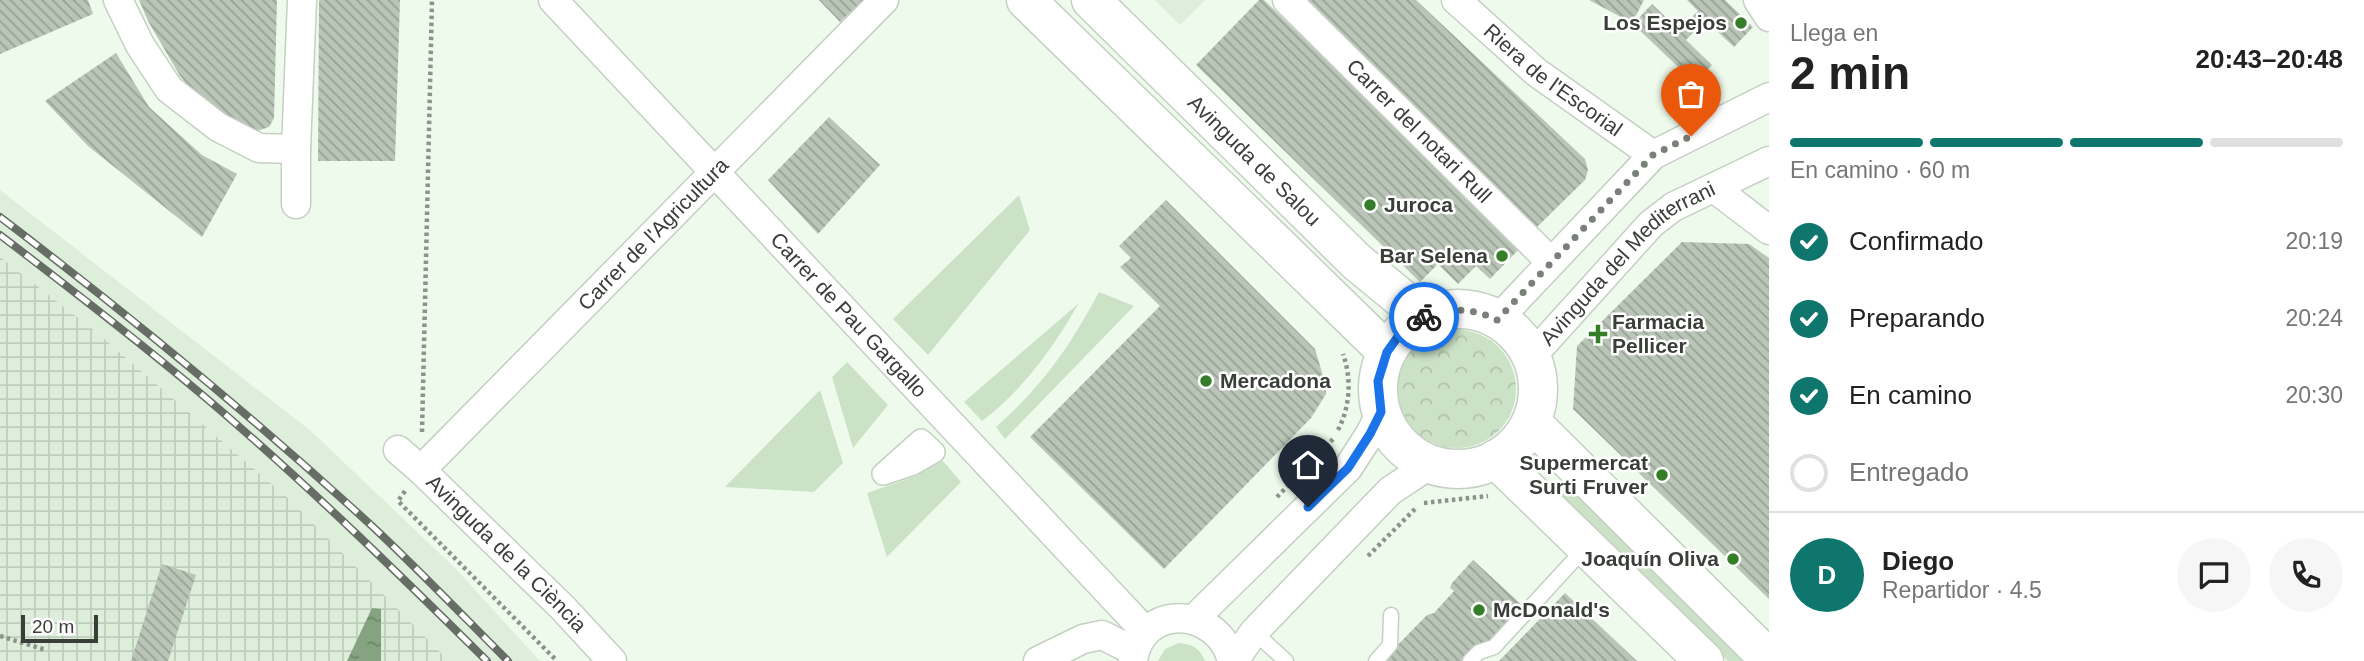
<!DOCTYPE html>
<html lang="es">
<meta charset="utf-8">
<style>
:root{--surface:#fff;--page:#f6f6f6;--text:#222;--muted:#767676;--line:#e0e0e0;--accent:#0f766e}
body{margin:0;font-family:Arial,sans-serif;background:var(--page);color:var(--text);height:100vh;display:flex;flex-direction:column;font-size:26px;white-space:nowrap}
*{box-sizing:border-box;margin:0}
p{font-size:23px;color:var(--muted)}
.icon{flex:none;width:38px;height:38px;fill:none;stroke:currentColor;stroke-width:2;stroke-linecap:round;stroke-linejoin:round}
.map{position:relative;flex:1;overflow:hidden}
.details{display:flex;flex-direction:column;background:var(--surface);width:595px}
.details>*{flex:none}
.scale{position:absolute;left:21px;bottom:18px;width:77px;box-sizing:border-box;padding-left:7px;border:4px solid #393e38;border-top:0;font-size:19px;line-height:24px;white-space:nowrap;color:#393e38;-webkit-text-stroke:5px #fff;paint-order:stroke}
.pin{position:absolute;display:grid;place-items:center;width:60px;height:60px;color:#fff;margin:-72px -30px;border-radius:50% 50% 50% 0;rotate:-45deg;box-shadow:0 0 7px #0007}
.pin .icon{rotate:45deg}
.courier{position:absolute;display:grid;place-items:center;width:70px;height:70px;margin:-35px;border:5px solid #1a73e8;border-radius:50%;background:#fff;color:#222;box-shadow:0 2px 9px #0007}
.headline em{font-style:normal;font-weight:600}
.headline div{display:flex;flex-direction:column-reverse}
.headline{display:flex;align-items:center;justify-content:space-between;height:119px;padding:0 21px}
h1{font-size:46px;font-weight:600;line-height:52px}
.bar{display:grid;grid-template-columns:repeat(4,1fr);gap:10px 7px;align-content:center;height:84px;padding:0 21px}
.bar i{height:9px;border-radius:5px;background:var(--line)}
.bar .active{background:var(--accent)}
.bar p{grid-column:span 4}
.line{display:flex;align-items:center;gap:18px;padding:0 21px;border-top:2px solid var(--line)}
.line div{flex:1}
.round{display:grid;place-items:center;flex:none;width:74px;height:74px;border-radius:37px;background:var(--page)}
ol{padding:0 21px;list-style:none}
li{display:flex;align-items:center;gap:21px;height:77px}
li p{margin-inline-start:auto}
li .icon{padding:7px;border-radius:50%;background:var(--accent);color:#fff;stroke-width:4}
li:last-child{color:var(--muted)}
li i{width:38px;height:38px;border:4px solid var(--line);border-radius:50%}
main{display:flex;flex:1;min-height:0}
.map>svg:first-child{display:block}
.built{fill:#ddefda}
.industrial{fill:url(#industrial-grid)}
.green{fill:#cce2c7}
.forest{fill:url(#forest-crowns)}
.water{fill:url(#water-ripples)}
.building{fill:url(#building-back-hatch)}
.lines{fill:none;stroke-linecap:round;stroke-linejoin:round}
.service-casing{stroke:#c4d0c2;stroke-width:17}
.pedestrian-casing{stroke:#c4d0c2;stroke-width:24}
.minor-casing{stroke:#c4d0c2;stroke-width:31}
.primary-casing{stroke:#c4d0c2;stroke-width:41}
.path{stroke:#8b948a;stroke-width:4.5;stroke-dasharray:3.5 3.5;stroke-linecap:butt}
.service{stroke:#fff;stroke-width:14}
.pedestrian{stroke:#fff;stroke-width:21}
.minor{stroke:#fff;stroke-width:28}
.primary{stroke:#fff;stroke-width:38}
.rail-casing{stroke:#666d65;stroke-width:8}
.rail{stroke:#fff;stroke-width:5;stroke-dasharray:16;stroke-linecap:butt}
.done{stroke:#788077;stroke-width:7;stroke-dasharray:0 12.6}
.route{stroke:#1a73e8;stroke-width:9}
.poi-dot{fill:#337e26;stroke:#fff;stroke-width:2.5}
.labels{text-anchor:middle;stroke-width:5;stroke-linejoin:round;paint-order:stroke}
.poi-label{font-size:21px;font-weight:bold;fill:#393e38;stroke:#fff;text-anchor:end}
.street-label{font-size:21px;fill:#393e38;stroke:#fff}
</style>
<main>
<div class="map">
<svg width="1769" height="661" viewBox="0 0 1769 661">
<defs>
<pattern id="industrial-grid" width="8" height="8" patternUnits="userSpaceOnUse" patternTransform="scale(1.75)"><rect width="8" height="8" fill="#ddefda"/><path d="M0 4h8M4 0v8" fill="none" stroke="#becebc"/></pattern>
<pattern id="forest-crowns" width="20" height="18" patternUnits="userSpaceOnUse" patternTransform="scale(1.75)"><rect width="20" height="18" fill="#cce2c7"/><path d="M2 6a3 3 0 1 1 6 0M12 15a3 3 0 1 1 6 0" fill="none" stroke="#b0c3ac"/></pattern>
<pattern id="water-ripples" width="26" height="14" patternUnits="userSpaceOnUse" patternTransform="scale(1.75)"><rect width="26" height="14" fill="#85a380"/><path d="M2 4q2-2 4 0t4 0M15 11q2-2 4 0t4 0" fill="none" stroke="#6e866a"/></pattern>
<pattern id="building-back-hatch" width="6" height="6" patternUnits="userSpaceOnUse" patternTransform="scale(1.75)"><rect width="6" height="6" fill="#b9c5b6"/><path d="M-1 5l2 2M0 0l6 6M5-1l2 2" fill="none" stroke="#97a195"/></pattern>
</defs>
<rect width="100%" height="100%" fill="#eefbec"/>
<path class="built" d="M1155 0H1205L1180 25Z
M0 190 311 431 456 569 540 661H449L289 499 95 331 0 257Z"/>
<path class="industrial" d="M0 257 95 331 289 499 449 661H0Z"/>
<path class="green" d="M1019 195 1030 230 928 355 893 319Z
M1099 292 1134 306 1005 439 996 427C1043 385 1069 348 1099 292Z
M1079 303C1053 348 1024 389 982 421L964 402Z
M847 362 888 405 853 448 832 377Z
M820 390 843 463 814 492 725 487Z
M943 461 961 482 887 557 867 493 916 476Z
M1569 484 1750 661H1728L1559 495Z
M1179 643C1192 644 1200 648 1205 661H1158L1165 649Z"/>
<path class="forest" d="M1398 389a59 59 0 1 1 118 0a59 59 0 1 1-118 0Z"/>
<path class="water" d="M372 608 381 609V661H347Z"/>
<path class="building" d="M0 0H88L93 14 0 54Z
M139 0H277L274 118 269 127 254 132 207 106 180 76 148 21Z
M319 0H400L395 161H318Z
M819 0H863L840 22Z
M1259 0H1264L1520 248 1490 279 1476 266 1458 284 1438 264 1420 282 1196 65Z
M1300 0H1416L1585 159 1588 170 1585 180 1537 227Z
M1589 0H1644L1632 23Z
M1687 0H1725L1753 27 1734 47 1705 20 1686 40 1712 65 1695 83 1633 24 1652 4 1679 30 1698 11Z
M116 53 149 107 202 155 237 174 202 237 88 146 45 101Z
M829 117 880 165 818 234 768 180Z
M1166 200 1315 349 1326 386V394L1311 418 1164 569 1030 437 1160 306 1120 267 1131 258 1119 246Z
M1682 242 1749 244 1769 258V599L1573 409 1577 346Z
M1473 560 1523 606 1488 645 1475 647 1462 661H1382L1427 615 1434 613 1454 591 1450 588 1452 583Z
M162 564 196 575 168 661H131Z
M1565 593 1637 661H1499Z"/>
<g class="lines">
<defs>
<path id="service" d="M1254 632 1286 661
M1376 661 1390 645 1391 615
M1470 661 1479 652 1494 647 1585 548"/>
<path id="pedestrian" d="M921 440 934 452 913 464 883 474Z"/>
<g id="minor">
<path d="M118 0 140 45 169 89 218 127 259 148 296 149"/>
<path id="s1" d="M553 0 1145 631"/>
<path id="s2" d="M1287 0 1551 262"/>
<path id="s3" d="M1456 0 1536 72 1653 155"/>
<path d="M1758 0 1769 17"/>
<path d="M1714 188 1769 230"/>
<path d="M296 204V149L302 0"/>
<path d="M1497 320 1653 155 1769 97"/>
<path id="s4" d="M1531 357 1651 224 1673 207 1769 161"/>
<path id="s5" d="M398 450 421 470 562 607 612 661"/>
<path id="s6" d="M421 470 884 0"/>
<path d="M1194 619 1348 468 1370 434 1381 412"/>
<path d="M1038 661 1083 639 1102 635 1134 651"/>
<path d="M1133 661C1141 602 1218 606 1232 661"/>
<path d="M1234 661 1254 632 1390 491 1429 465"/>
</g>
<g id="primary">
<path d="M1026 0 1387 352"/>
<path id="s7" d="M1091 0 1357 262 1424 317"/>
<circle cx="1458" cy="389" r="80"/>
<path d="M1531 422 1769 659"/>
<path d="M1496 459 1704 661"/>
</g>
</defs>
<use href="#service" class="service-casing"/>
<use href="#pedestrian" class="pedestrian-casing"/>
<use href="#minor" class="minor-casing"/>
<use href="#primary" class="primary-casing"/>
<path class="path" d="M1338 430C1350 407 1352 379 1343 354
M422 432 432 0
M405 491 398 501 557 661
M1277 497 1334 438
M1424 503 1488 496
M1368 556 1417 507
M0 636 46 650"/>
<use href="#service" class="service"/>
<use href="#pedestrian" class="pedestrian"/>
<use href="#minor" class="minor"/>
<use href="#primary" class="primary"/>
<defs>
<path id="rail" d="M0 217C129 315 253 417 372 526 419 570 463 616 508 661
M0 235C75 292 149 349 220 410 313 490 400 575 487 661"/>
</defs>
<use href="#rail" class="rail-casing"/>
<use href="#rail" class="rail"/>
</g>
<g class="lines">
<path class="done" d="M1424 317C1449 307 1473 308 1497 320L1653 155 1691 136"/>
<path class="route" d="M1308 507 1348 468 1370 434 1381 412 1378 381 1387 352 1397 338 1424 317"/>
</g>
<g class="poi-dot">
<circle cx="1741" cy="23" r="7"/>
<circle cx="1370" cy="205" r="7"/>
<circle cx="1502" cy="256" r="7"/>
<path d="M1594.5 323.5h7v7h7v7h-7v7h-7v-7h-7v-7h7z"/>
<circle cx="1206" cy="381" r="7"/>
<circle cx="1662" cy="475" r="7"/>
<circle cx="1733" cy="559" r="7"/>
<circle cx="1479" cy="610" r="7"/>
</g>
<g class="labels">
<g class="poi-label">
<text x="1727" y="30">Los Espejos</text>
<text x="1384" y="212" text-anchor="start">Juroca</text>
<text x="1488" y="263">Bar Selena</text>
<text x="1612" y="329" text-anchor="start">Farmacia<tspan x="1612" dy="24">Pellicer</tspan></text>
<text x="1220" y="388" text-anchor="start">Mercadona</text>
<text x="1648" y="470">Supermercat<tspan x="1648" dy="24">Surti Fruver</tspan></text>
<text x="1719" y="566">Joaquín Oliva</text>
<text x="1493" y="617" text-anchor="start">McDonald's</text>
</g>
<g class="street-label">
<text dy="7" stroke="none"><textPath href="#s3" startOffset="126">Riera de l'Escorial</textPath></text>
<text dy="7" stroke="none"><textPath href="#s2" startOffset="186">Carrer del notari Rull</textPath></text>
<text dy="7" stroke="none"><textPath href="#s7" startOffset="229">Avinguda de Salou</textPath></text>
<text dy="7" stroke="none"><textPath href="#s6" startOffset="331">Carrer de l'Agricultura</textPath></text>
<text dy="7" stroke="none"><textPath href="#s4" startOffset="136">Avinguda del Mediterrani</textPath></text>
<text dy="7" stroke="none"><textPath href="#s1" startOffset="432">Carrer de Pau Gargallo</textPath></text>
<text dy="7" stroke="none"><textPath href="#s5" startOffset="150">Avinguda de la Ciència</textPath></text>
</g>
</g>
</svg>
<div class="scale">20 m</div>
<div class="pin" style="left:1691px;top:136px;background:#ea580c"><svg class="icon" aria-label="bag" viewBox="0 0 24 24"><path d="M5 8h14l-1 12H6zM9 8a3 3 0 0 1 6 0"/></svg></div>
<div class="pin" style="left:1308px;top:507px;background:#1f2937"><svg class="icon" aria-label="home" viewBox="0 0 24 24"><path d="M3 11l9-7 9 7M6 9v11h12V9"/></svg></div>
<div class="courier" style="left:1424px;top:317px"><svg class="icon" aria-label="bike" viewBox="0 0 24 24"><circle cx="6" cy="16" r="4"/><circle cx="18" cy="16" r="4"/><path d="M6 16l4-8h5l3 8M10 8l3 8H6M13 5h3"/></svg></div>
</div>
<section class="details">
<div class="headline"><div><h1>2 min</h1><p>Llega en</p></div><em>20:43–20:48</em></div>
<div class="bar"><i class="active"></i><i class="active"></i><i class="active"></i><i></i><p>En camino · 60 m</p></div>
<ol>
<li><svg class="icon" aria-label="check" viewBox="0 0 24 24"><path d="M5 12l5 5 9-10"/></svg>Confirmado<p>20:19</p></li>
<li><svg class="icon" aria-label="check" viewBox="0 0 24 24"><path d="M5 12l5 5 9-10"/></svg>Preparando<p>20:24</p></li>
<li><svg class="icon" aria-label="check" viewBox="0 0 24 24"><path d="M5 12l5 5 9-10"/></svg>En camino<p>20:30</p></li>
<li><i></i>Entregado</li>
</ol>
<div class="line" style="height:126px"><b class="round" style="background:var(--accent);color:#fff">D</b><div><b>Diego</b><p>Repartidor · 4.5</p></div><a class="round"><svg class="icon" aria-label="chat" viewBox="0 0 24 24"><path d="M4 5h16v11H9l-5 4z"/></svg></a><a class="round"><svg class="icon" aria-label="phone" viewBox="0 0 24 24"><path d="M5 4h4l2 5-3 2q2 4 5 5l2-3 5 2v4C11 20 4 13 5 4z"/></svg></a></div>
</section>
</main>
